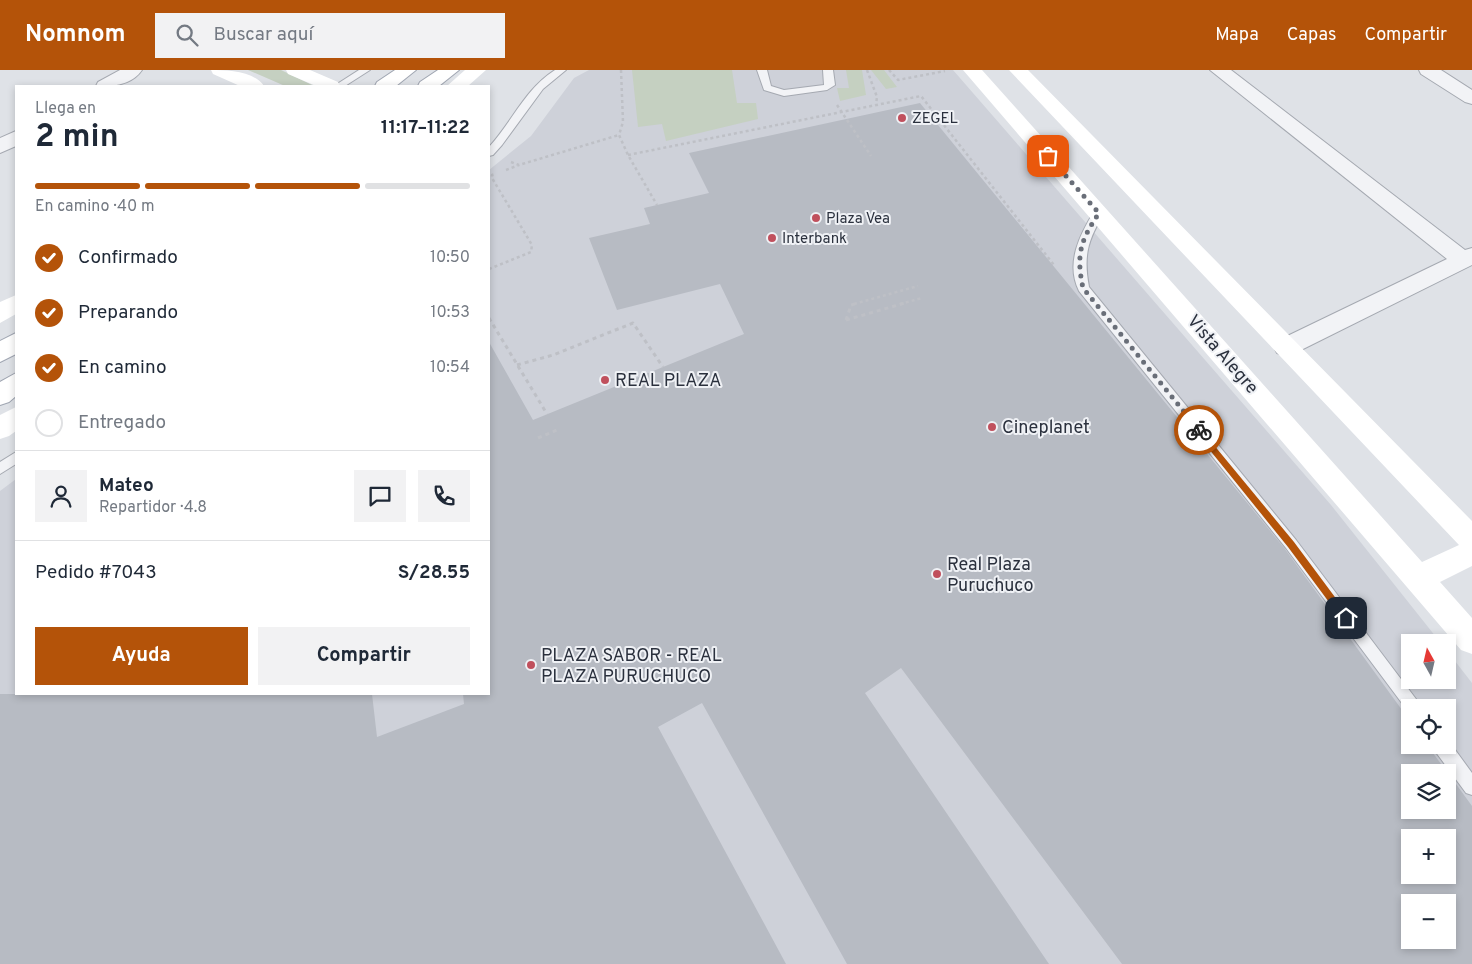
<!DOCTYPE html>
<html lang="es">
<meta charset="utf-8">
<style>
:root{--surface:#fff;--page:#f2f2f3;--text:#1f2937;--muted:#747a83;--line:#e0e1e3;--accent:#b45309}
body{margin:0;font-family:Overpass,sans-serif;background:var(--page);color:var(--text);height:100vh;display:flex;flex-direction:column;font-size:19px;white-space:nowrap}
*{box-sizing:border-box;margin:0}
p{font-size:16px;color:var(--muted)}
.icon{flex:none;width:28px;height:28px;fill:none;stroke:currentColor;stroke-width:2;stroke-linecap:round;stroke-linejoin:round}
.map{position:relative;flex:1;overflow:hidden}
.details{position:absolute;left:15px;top:15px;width:475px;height:610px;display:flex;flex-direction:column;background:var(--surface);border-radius:0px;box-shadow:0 2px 8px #0003}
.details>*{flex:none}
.needle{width:32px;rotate:352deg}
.fabs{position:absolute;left:1401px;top:564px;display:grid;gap:10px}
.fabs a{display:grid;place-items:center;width:55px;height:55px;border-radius:0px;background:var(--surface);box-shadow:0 2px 8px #0003;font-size:25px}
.pin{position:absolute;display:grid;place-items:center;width:42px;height:42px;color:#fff;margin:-21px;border-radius:10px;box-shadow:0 2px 8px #0006}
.courier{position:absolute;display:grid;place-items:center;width:50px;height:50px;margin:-25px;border:4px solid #b45309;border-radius:50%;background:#fff;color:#222;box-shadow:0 1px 6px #0007}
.head em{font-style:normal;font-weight:700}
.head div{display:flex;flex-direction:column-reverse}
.head{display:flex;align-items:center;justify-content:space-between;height:85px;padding:0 20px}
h1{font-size:32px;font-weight:700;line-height:38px}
.bar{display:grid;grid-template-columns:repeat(4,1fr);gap:8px 5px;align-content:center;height:60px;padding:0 20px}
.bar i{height:6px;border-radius:4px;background:var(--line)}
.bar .current{background:var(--accent)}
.bar p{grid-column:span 4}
.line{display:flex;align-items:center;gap:12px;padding:0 20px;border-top:1px solid var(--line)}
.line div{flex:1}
.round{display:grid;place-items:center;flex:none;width:52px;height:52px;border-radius:0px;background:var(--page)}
ol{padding:0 20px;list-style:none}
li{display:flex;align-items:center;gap:15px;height:55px}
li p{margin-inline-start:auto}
li .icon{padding:5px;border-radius:50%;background:var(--accent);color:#fff;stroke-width:4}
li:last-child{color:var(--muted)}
li i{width:28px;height:28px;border:2px solid var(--line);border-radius:50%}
.action{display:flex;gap:10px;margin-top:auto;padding:10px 20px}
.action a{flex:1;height:58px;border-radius:0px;background:var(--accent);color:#fff;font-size:20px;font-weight:700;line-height:58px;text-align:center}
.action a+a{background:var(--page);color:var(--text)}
header{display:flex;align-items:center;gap:30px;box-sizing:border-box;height:70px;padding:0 25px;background:var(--accent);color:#fff}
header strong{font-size:24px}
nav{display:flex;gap:28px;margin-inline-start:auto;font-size:18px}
.search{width:350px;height:45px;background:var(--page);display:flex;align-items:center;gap:12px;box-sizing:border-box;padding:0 18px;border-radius:0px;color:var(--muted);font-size:19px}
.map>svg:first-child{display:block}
.built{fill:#ced1d9;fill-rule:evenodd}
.green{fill:#c5d0c1}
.building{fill:#b7bbc3;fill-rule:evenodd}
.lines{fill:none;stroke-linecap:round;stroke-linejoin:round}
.lane-casing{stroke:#a5a9b1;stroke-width:2}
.street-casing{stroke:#a5a9b1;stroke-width:2}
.primary-casing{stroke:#a0a6b2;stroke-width:2}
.path-far1{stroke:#bec0c6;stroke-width:2.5;stroke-dasharray:3 3;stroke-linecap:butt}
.path{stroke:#bec0c6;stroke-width:3;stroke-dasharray:4 4;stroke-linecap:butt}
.lane{fill:#f2f3f6;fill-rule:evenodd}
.street{fill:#f2f3f6;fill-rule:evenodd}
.secondary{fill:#fff;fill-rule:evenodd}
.primary{fill:#fff;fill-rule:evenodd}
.route{fill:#b45309}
.done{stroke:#696e78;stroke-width:5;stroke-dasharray:0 9}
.poi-dot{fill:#c0505d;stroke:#eff1f5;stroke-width:2}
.labels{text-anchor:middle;stroke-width:4;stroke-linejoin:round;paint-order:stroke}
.far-poi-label{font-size:15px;fill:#2a303d;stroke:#eff1f5;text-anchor:start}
.street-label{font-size:18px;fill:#2a303d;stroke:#eff1f5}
.poi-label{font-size:18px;fill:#2a303d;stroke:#eff1f5;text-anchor:start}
</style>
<header>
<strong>Nomnom</strong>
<div class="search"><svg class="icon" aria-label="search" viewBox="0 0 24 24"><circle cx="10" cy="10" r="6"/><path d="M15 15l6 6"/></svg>Buscar aquí</div>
<nav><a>Mapa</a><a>Capas</a><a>Compartir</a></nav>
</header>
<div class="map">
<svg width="1472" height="894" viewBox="0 0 1472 894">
<rect width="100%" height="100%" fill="#dfe2e7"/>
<path class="built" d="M589 0H953L1331 435 1440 572H1410V610H1448V582L1472 613V894H0V421L16 409V624H489V100L531 66 574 8ZM1410 638H1448V675H1410ZM1410 702H1448V740H1410ZM1410 768H1448V805H1410ZM1410 832H1448V870H1410Z"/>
<path class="green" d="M248 0H281L314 16H285Z
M632 0H732L737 33H756L758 49 666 71 662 54 638 57Z
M846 0H862L866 25 840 31 837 18H849Z
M871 0H884L897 17 886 19Z"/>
<path class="building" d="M920 33 1285 479 1410 651V675H1427L1447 702H1410V740H1448V703L1472 736V894H1122L901 598 865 623 1049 894H847L702 633 658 657 786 894H0V624H372L377 667 464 634 463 624H489V272L533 350 744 264 720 214 617 240 589 168 650 154 644 138 709 123 689 83ZM1410 768H1448V805H1410ZM1410 832H1448V870H1410Z"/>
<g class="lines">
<defs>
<path id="lane" d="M359 0H370L345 16H334Z
M555 0H566L543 19 502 75 493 85 489 86V77C512 52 525 19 555 0Z
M757 0H767L771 16 784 20 824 15 823 0H833L835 15 827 20 784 26 764 20Z
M1099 139 1104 143C1088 170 1083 185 1089 217L1296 470 1419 633 1421 638H1410V644L1286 478 1079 221C1065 193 1080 164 1095 140Z
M16 382V394L0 404V392Z
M1448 670 1472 703V725L1466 723 1435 681 1433 675H1448Z"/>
<path id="street" d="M120 0H142C132 15 112 17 96 16L98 12Z
M1210 0H1231L1465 180 1472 178V195L1295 283 1286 286 1277 283 1274 277 1277 271 1447 189Z
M1419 0H1441L1472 20V34L1465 32 1421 4Z
M16 61V76L0 83V68Z"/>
<path id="primary" d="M395 0H416L396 16H375L377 12Z
M438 0H459L439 16H418L420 12Z
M16 263V284L0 292V271Z
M16 303V326L9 332 0 335V312Z"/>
</defs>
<use href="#lane" class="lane-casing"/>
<use href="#street" class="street-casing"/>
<use href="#primary" class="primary-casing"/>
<path class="path-far1" d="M621 0 623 52 619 65 628 85 657 135
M867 0 877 27 876 35
M889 0 898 10 945 1
M837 35 871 86
M628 85 921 26 1054 195
M511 92 519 95 619 65
M506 100 519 95
M489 199 531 182 532 175 492 108V105L495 104
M854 234 918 216
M900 234 922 228"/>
<path class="path" d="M489 248 547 344
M846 250 851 235 858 233
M846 250 905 233
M517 295 553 285 633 253 663 297
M538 368 557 360"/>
<use href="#lane" class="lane"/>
<use href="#street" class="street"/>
<path class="secondary" d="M211 0C227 0 254 1 264 16H240L213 4Z
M286 0H310L338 12 340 16H316L288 4Z
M465 0H486L468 16H447Z
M963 0H982L1422 492 1459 475 1009 0H1028L1472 451V496L1440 512 1472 548V584L1461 580Z
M16 225V244L0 253V232Z
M16 337V361L9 366 0 369V345Z"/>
<use href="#primary" class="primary"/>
</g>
<path class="route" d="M1199 357 1294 472 1349 546V551H1343L1288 477 1196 363V358Z"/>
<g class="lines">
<path class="done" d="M1048 86 1099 143C1080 171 1076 185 1083 218L1199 360"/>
</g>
<g class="poi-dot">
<circle cx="902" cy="48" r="5"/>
<circle cx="816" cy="148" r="5"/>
<circle cx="772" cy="168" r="5"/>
<circle cx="605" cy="310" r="5"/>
<circle cx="992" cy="357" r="5"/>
<circle cx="937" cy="504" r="5"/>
<circle cx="531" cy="595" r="5"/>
</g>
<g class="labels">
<g class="far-poi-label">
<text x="912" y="53">ZEGEL</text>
<text x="826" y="153">Plaza Vea</text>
<text x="782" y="173">Interbank</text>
</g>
<g class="street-label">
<text transform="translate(1223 284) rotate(49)" y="6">Vista Alegre</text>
</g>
<g class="poi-label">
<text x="615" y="316">REAL PLAZA</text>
<text x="1002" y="363">Cineplanet</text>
<text x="947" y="500">Real Plaza<tspan x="947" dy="21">Puruchuco</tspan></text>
<text x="541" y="591">PLAZA SABOR - REAL<tspan x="541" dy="21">PLAZA PURUCHUCO</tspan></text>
</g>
</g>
</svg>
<div class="fabs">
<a><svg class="needle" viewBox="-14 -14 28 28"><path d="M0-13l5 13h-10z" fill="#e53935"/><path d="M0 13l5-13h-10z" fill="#747a83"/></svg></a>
<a><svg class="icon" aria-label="locate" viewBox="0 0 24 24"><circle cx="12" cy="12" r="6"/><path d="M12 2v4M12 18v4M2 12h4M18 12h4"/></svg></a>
<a><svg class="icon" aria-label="layers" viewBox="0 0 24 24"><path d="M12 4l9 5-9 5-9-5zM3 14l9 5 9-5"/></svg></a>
<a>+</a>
<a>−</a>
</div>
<div class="pin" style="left:1048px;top:86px;background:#ea580c"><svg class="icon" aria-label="bag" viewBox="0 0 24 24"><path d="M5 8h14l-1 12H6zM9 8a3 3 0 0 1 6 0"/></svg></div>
<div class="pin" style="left:1346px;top:548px;background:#1f2937"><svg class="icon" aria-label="home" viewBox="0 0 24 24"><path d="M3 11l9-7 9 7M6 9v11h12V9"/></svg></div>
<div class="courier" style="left:1199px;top:360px"><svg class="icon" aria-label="bike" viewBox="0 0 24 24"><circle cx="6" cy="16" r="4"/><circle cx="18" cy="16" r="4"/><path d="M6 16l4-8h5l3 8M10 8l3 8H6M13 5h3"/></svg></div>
<section class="details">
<div class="head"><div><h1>2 min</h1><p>Llega en</p></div><em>11:17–11:22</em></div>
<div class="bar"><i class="current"></i><i class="current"></i><i class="current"></i><i></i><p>En camino · 40 m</p></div>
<ol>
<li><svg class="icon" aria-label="check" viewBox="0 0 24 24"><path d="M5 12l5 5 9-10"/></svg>Confirmado<p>10:50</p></li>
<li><svg class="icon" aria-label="check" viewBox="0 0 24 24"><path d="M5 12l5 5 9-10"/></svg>Preparando<p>10:53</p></li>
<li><svg class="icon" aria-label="check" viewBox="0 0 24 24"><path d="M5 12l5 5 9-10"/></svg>En camino<p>10:54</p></li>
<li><i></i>Entregado</li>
</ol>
<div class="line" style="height:90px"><a class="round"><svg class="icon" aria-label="person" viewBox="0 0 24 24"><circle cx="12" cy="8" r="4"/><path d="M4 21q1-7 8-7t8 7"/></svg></a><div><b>Mateo</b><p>Repartidor · 4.8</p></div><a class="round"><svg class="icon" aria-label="chat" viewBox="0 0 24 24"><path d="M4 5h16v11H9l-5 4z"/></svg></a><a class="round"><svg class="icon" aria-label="phone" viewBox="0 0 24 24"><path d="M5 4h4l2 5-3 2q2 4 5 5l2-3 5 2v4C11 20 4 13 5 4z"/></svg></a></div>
<div class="line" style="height:65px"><div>Pedido #7043</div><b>S/28.55</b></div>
<div class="action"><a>Ayuda</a><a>Compartir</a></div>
</section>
</div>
